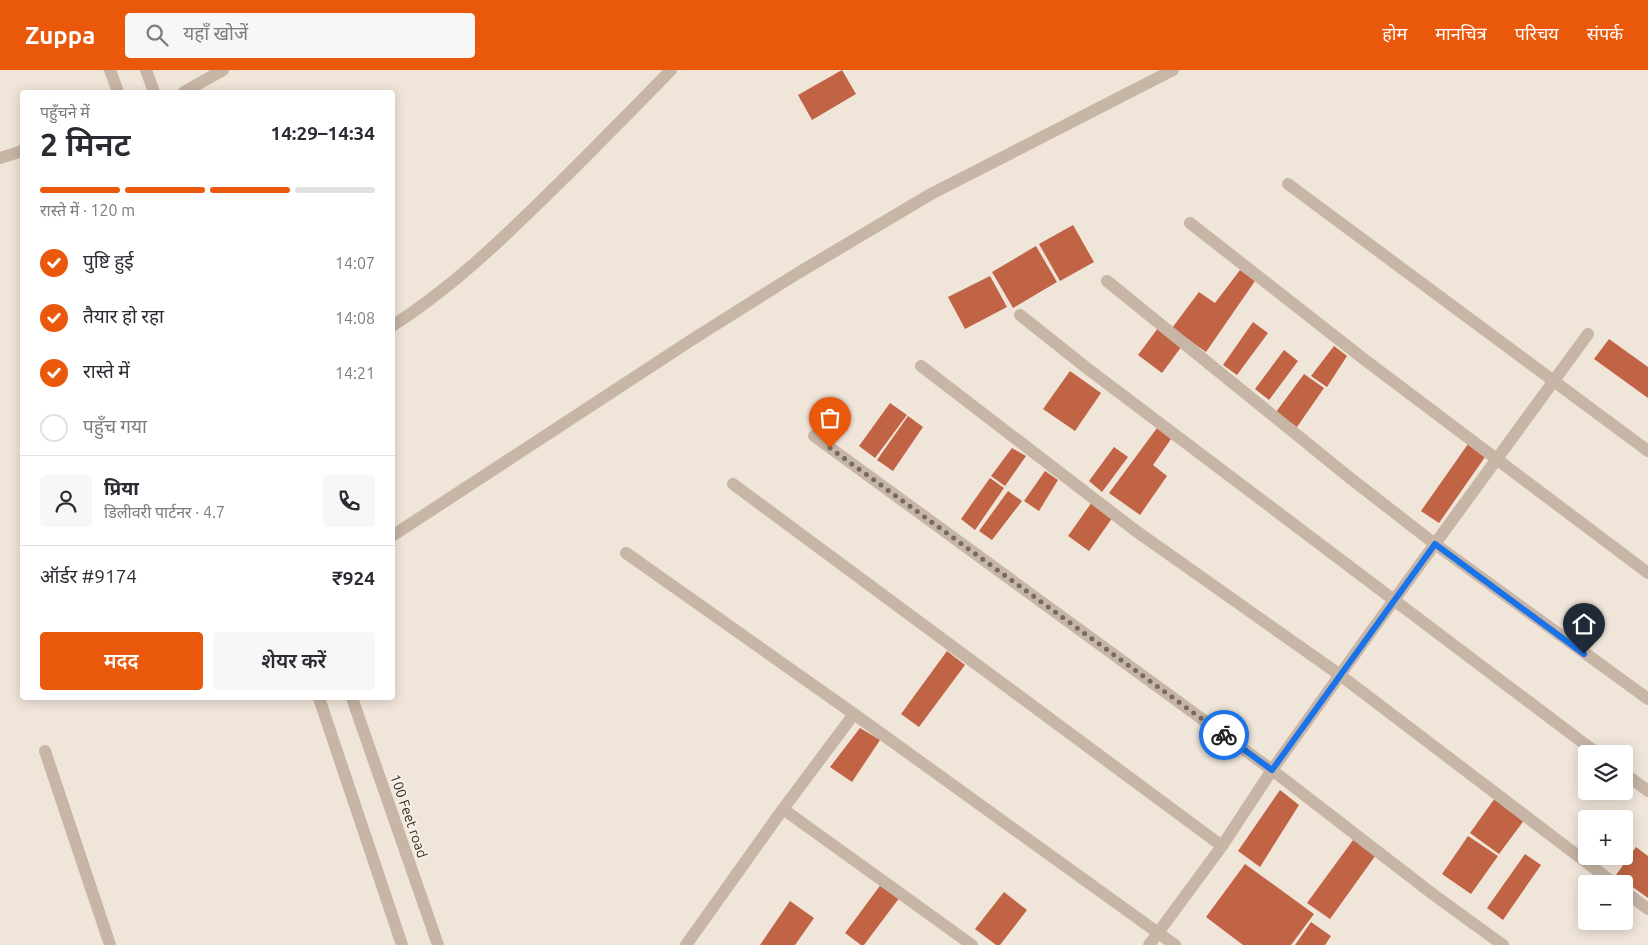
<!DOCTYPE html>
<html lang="hi">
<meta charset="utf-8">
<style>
:root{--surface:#fff;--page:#f7f7f7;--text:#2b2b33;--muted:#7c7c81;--line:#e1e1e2;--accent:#ea580c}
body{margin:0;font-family:Ubuntu,"Noto Sans Devanagari",sans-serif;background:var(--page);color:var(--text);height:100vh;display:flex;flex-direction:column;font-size:19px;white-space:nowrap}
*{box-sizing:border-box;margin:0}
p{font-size:16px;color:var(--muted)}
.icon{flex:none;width:28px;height:28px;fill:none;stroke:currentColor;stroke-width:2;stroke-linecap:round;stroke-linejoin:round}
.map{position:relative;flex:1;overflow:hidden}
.details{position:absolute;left:20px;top:20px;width:375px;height:610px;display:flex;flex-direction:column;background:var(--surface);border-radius:5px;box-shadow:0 2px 12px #0003}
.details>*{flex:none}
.tools{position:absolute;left:1578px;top:675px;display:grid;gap:10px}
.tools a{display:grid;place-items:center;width:55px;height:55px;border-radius:5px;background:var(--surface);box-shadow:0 2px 12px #0003;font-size:25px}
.pin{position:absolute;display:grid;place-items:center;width:42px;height:42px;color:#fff;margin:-51px -21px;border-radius:50% 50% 50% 0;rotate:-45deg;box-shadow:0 0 5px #0007}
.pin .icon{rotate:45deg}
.courier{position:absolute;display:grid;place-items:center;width:50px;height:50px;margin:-25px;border:4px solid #1a73e8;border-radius:50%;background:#fff;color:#222;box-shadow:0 1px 6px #0007}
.head em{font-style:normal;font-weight:600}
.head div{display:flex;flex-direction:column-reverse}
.head{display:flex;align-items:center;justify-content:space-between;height:85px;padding:0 20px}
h1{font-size:32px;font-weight:600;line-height:38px}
.bar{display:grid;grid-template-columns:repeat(4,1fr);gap:8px 5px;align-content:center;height:60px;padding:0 20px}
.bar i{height:6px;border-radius:4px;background:var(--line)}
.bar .selected{background:var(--accent)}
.bar p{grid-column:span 4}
.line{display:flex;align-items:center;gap:12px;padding:0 20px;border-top:1px solid var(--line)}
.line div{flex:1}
.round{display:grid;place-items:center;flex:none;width:52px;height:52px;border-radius:5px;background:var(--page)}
ol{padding:0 20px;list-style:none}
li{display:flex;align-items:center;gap:15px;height:55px}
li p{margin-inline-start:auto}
li .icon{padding:5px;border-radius:50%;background:var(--accent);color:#fff;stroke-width:4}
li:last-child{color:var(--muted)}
li i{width:28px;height:28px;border:2px solid var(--line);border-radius:50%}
.action{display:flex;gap:10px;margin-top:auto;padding:10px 20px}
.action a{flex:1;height:58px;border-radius:5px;background:var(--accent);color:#fff;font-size:20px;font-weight:600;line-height:58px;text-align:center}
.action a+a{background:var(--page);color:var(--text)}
header{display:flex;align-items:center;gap:30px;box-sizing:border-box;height:70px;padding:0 25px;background:var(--accent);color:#fff}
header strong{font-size:24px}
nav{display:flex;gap:28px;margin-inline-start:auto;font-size:18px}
.search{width:350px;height:45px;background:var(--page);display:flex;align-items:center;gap:12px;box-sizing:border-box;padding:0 18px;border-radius:5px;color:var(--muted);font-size:19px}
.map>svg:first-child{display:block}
.building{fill:#c16445}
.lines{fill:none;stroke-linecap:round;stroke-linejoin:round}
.service{stroke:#c7b5a5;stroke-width:12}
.minor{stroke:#c7b5a5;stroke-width:12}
.tertiary{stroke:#c7b5a5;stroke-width:12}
.done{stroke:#756b65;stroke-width:5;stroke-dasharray:0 9}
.route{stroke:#1a73e8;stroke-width:6}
.labels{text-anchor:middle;stroke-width:4;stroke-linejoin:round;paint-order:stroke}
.street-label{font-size:14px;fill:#332a26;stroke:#f8efe4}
</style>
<header>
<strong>Zuppa</strong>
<div class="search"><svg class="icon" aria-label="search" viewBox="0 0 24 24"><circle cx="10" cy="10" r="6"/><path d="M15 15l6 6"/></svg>यहाँ खोजें</div>
<nav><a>होम</a><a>मानचित्र</a><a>परिचय</a><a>संपर्क</a></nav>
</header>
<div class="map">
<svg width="1648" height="875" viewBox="0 0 1648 875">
<rect width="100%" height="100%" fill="#f0e5d9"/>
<path class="building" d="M842 0 856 24 812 50 798 25Z
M1073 155 1094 192 1060 211 1039 174Z
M1036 176 1057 212 1013 238 992 202Z
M1240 200 1255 211 1206 282 1172 258 1199 222 1215 233Z
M990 206 1007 237 965 259 948 227Z
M1253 252 1268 263 1237 305 1223 295Z
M1158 258 1182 276 1162 303 1138 285Z
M1609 269 1648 297V328L1594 289Z
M1334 276 1347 286 1327 317 1311 306Z
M1284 280 1298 291 1269 330 1255 319Z
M1070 301 1101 323 1075 361 1043 339Z
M1304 304 1324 318 1297 357 1276 342Z
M890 333 907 345 875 388 859 376Z
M908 346 923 357 893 401 877 390Z
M1157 358 1171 369 1153 395 1167 406 1140 445 1109 423Z
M1468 374 1485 387 1439 453 1421 441Z
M1114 377 1128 387 1102 422 1089 411Z
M1012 378 1026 386 1005 416 991 406Z
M1045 401 1058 410 1039 441 1024 431Z
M990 408 1004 418 975 460 961 449Z
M1008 421 1022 431 992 470 979 461Z
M1092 432 1113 447 1089 481 1068 466Z
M947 581 965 595 919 657 901 644Z
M860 658 880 670 852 712 830 697Z
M1280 720 1299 735 1260 797 1238 781Z
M1495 728 1525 749 1499 784 1470 763Z
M1356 766 1378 782 1330 849 1307 833Z
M1468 766 1498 786 1471 824 1442 804Z
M1636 777 1648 786V828L1616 805Z
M1525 784 1541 795 1503 850 1487 838Z
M1245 794 1314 844 1291 875H1243L1206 847Z
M882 813 900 827 864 875H861L845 863Z
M1004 822 1027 840 1000 875H996L975 859Z
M790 831 814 848 795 875H760Z
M1311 852 1331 866 1325 875H1295Z"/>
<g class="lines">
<path class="service" d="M392 256C450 219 499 172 547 125 589 84 630 42 671 0
M392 466 693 269 798 203 931 124 1173 0
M45 681 110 875"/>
<path class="minor" d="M184 22 223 0
M1288 114 1648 381
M1190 153 1365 290 1648 503
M1107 211 1350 408 1435 474 1648 629
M1020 245 1088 299 1598 684
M921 296 1136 461 1340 605 1615 814
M814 366 1272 700 1434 825 1503 875
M733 414 1222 776
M626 483 854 644 1175 875
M1624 703 1648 721
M783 739 972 875
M1624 821 1648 839
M686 875 783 739 854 644
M1149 875 1222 776 1272 700 1370 563 1588 264"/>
<path class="tertiary" d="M110 0 118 22
M146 0 154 22
M0 88 22 81
M319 628 402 875
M352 628 438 875"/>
</g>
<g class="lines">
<path class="done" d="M830 378 1224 665"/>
<path class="route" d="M1224 665 1272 700 1435 474 1584 584"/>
</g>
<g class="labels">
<g class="street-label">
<text transform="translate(409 746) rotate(71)" y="5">100 Feet road</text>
</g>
</g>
</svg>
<div class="tools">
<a><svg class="icon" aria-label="layers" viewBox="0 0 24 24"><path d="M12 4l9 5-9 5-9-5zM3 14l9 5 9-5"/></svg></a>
<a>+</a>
<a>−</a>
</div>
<div class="pin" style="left:830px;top:378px;background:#ea580c"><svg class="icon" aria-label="bag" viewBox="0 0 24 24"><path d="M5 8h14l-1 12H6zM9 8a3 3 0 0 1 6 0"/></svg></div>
<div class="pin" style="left:1584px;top:584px;background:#1f2937"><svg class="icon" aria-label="home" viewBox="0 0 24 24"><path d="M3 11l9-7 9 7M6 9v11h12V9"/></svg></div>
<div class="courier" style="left:1224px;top:665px"><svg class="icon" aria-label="bike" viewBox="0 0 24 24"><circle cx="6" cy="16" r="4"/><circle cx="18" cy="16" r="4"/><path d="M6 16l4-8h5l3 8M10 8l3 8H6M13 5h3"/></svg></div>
<section class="details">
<div class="head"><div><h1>2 मिनट</h1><p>पहुँचने में</p></div><em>14:29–14:34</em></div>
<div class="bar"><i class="selected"></i><i class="selected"></i><i class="selected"></i><i></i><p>रास्ते में · 120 m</p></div>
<ol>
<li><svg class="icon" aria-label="check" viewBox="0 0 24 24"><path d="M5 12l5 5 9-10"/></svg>पुष्टि हुई<p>14:07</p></li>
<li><svg class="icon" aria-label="check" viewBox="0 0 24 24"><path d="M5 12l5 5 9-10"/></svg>तैयार हो रहा<p>14:08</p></li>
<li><svg class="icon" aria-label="check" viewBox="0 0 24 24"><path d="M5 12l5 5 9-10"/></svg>रास्ते में<p>14:21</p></li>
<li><i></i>पहुँच गया</li>
</ol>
<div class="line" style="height:90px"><a class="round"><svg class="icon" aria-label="person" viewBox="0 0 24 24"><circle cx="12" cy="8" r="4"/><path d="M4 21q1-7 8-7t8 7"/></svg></a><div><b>प्रिया</b><p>डिलीवरी पार्टनर · 4.7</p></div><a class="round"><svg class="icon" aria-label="phone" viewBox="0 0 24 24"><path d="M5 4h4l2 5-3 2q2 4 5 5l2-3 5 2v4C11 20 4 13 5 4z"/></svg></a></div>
<div class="line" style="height:65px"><div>ऑर्डर #9174</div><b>₹924</b></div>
<div class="action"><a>मदद</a><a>शेयर करें</a></div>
</section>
</div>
